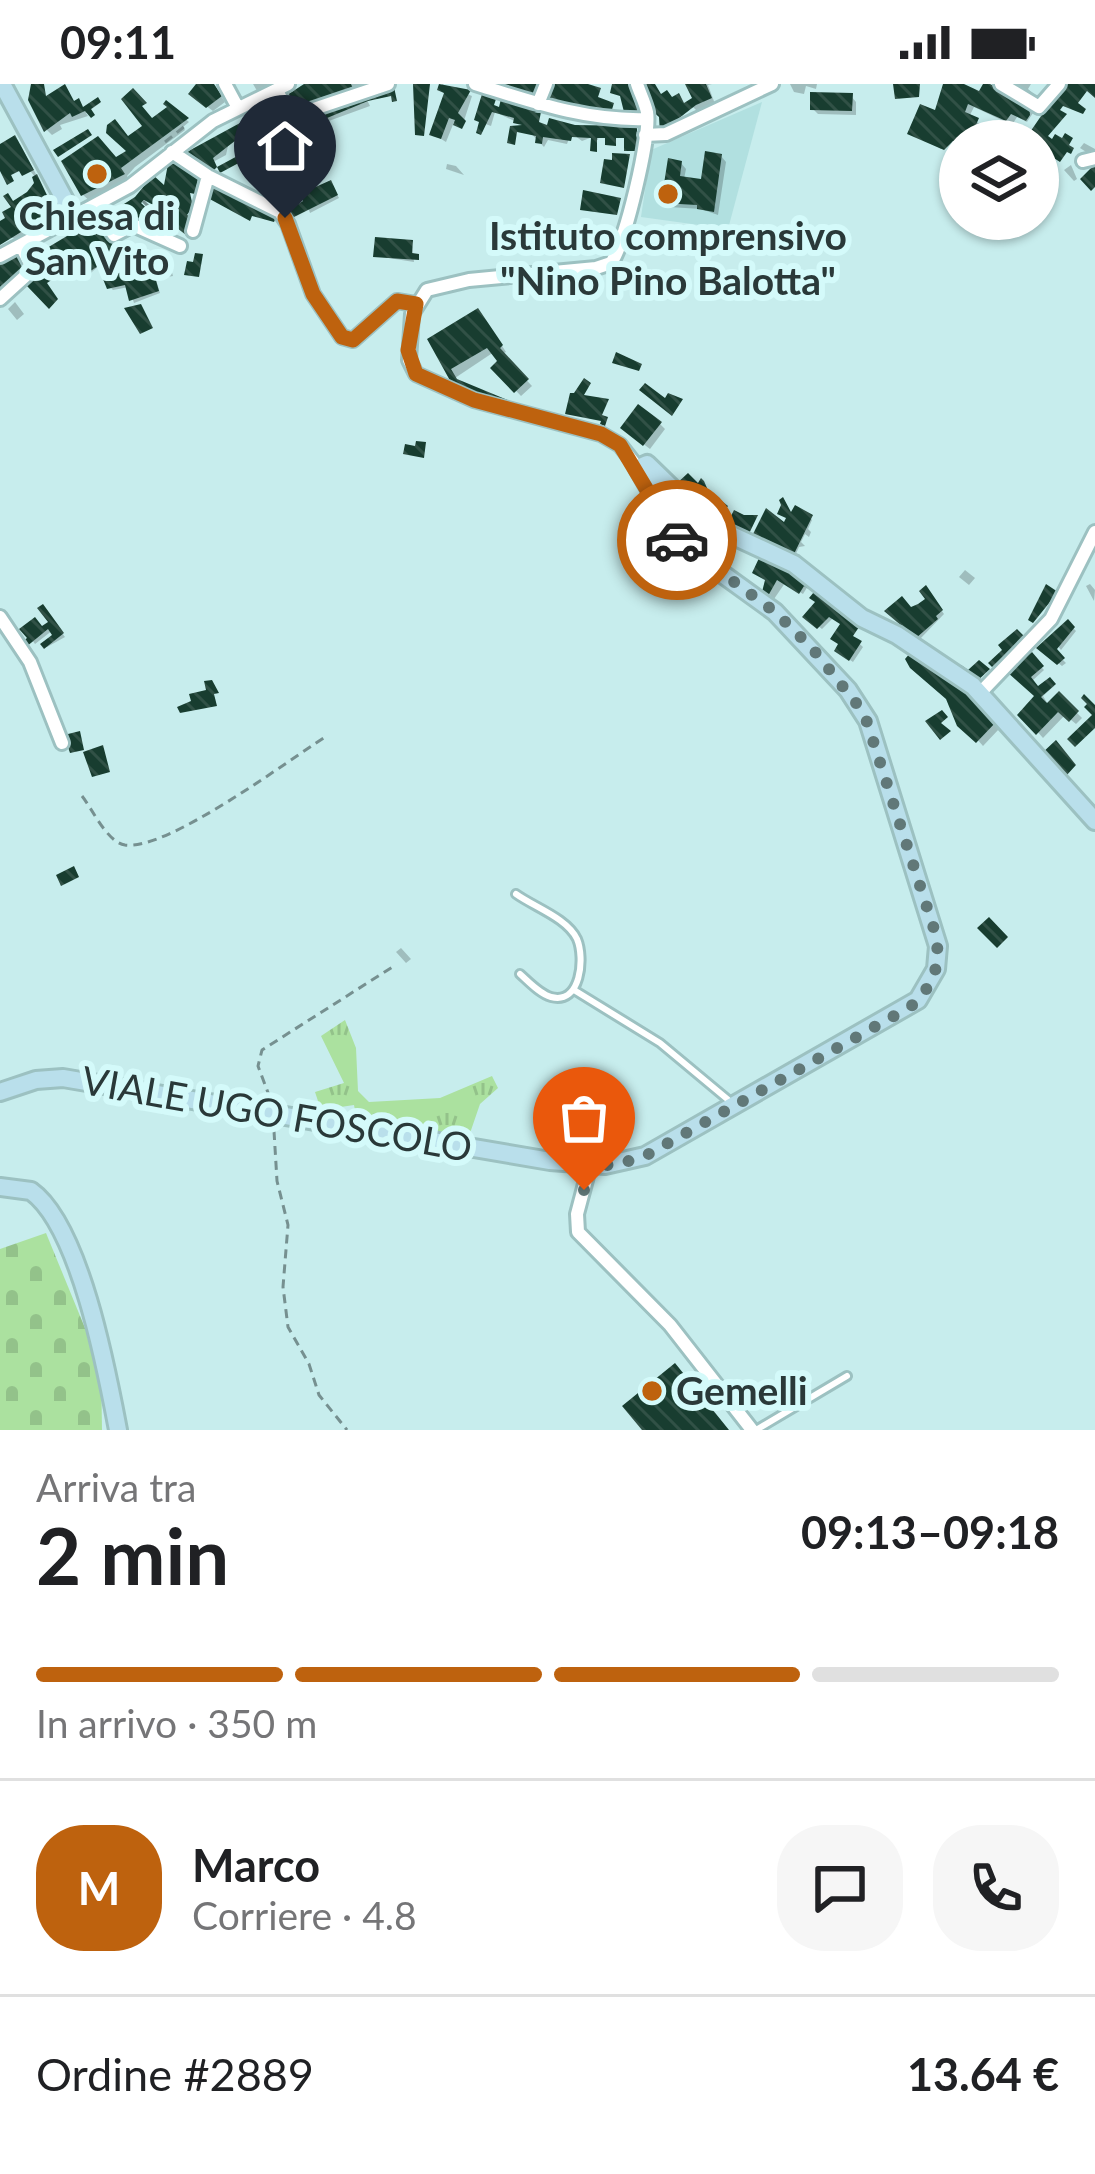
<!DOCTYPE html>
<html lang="it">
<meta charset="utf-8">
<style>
:root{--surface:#fff;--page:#f6f6f6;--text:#202124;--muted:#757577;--line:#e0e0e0;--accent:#be620e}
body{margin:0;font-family:Lato,sans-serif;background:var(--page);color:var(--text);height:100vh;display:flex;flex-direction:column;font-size:45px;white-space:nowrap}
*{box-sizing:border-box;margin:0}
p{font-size:39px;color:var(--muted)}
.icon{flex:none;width:66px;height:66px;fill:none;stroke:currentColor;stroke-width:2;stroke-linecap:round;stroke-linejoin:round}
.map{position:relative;height:1346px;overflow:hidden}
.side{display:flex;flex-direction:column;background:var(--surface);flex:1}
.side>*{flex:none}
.controls{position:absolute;left:939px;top:36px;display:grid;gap:24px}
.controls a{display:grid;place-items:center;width:120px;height:120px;border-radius:50%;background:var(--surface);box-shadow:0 3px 9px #0004;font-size:60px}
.pin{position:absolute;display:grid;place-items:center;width:102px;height:102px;color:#fff;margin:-123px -51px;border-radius:50% 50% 50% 0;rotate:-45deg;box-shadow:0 0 12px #0007}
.pin .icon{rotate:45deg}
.courier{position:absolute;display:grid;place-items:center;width:120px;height:120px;margin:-60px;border:9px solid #be620e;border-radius:50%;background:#fff;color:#222;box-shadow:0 3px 15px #0007}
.summary em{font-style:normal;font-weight:700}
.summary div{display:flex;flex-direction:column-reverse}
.summary{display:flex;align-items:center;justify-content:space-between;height:204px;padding:0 36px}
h1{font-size:78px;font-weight:700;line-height:90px}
.bar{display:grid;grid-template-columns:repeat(4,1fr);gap:18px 12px;align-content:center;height:144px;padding:0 36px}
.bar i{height:15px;border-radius:9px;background:var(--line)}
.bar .current{background:var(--accent)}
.bar p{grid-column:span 4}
.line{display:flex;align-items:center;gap:30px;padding:0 36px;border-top:3px solid var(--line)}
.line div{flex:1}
.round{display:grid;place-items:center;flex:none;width:126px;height:126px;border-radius:48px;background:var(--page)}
.status{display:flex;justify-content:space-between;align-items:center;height:84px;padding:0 60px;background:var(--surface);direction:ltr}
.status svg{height:33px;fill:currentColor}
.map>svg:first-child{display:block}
.built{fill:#b1e0e0}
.grass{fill:url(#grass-tufts)}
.cemetery{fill:url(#cemetery-stones)}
.shadow{fill:#0003}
.building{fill:url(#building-back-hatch);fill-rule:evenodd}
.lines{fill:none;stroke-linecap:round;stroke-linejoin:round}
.lane-casing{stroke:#9cc1c1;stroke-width:12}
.street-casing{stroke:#9cc1c1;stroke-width:18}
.secondary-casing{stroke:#9cc1c1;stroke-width:22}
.path{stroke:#769090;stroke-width:3;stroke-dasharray:9 6;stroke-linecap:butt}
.lane{stroke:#fff;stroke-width:6}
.street{stroke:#fff;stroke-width:12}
.secondary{stroke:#b9dfeb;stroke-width:16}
.done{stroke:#617878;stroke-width:12;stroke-dasharray:0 21.6}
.route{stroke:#be620e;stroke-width:15}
.poi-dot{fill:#be620e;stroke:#d4fafa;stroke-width:4.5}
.labels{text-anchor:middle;stroke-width:12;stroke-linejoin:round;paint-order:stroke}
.poi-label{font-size:39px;font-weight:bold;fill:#2a3939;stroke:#d4fafa}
.street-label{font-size:39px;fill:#2a3939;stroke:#d4fafa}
</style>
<div class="status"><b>09:11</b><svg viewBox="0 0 49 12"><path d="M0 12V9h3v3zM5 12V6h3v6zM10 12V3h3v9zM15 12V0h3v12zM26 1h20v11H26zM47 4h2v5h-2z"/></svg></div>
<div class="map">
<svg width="1095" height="1346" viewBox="0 0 1095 1346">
<defs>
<pattern id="grass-tufts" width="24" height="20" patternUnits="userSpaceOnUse" patternTransform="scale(3)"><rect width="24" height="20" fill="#abe19f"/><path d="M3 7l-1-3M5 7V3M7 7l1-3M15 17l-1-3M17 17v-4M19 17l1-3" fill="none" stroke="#93c28a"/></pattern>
<pattern id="cemetery-stones" width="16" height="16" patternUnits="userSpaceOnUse" patternTransform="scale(3)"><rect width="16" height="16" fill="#abe19f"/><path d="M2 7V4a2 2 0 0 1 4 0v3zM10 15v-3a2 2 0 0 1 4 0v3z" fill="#93c28a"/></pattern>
<pattern id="building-back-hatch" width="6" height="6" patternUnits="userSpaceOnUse" patternTransform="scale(3)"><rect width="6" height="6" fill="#183d30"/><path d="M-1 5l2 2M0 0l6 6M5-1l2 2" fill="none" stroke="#315146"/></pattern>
</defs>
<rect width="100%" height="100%" fill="#c7eded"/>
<path class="built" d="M762 18 728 145 641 133 651 66Z"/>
<path class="grass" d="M345 936 356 964 358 1007 369 1018 440 1014 492 992 498 1004 480 1020 468 1055 357 1037 354 1021 321 1026 315 1008 344 999 321 952Z"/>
<path class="cemetery" d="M46 1149 101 1283 102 1346H0V1165Z"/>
<path class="shadow" d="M198 0H213L225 18 213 27 197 15Z
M253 0H272L259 10Z
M311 0H379L362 6 357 1 358 17 366 14 370 22 315 42 323 56 316 60Z
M442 0 472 12 462 43 454 38 446 58 433 50 447 12 440 5Z
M688 0H712L708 1 715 20 698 28 689 19 696 15Z
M790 0H817L816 5 806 2 804 10 794 8Z
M946 0H957L1033 29 1027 38 1017 33 1012 41 974 23 969 33 983 42 976 57H960V61L953 57 941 65 918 53 937 30Z
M1010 0H1031L1028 5 1043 18Z
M64 3 75 19 85 25 98 16 100 19 86 29 88 32 60 41 62 45 52 51 47 46V15Z
M851 12 856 18V31L818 30 813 25Z
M486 21 539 37 540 42 599 47 598 56 590 54 582 57 571 49 567 60 548 56 544 63 523 41 495 28 491 42 480 38Z
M171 23 189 38 183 43 185 46 135 83 127 92 130 98 91 118 83 111 116 76 130 68V58Z
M261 40 273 57 268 53 255 58 239 54 228 62 226 71 213 78 215 86 207 81V72Z
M1084 59 1095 65 1094 73 1080 64Z
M20 60 56 128 41 142 35 136 18 156 10 153 0 158V141L34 103 35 93 27 83 11 91 12 98 0 81V63Z
M721 72 726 78 718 131 701 125 669 123 664 118 681 79 686 85 684 95 704 98Z
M447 80 456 82 464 91 446 85Z
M1071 81 1077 95 1074 97 1064 86Z
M333 103 339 114 310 129 304 111Z
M99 140 124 180 120 183 111 171 84 195 75 182 67 189V196L61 189Z
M412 159 414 178 376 172Z
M169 178 173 192 161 194 153 186 160 209 134 219 129 203 113 206 110 203Z
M15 218 24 230 17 236 8 225Z
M491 245 506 268 502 270 532 302 521 312 494 284 501 278 494 268 455 294 457 298 477 304 475 309 459 304 448 286Z
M660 340 665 345 650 365 629 349Z
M807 430 812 436 808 445 811 448 809 453 805 450 801 458 805 462 799 463 794 474 782 441Z
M965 486 975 494 969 501 959 493Z
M755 489 808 502 803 510 785 499 774 515 766 507 768 498Z
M1090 500 1095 506 1094 517 1086 502Z
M926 505 944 530 920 555 888 527 911 526 929 515Z
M817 508 857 541 850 551 863 563 853 578 840 569 843 540 833 534 822 545 806 533 818 518Z
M43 524 65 553 47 563 44 561 57 551 53 546 35 560 24 545 42 546 52 539Z
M1068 539 1076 547 1061 566 1056 560 1048 568 1061 574 1066 579 1062 582 1040 564Z
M1032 573 1044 586 1032 597 1038 606 1050 597 1054 602 1043 612 1049 622 1059 611 1082 634 1076 640 1065 631 1043 654 1022 630 1038 612 1017 593Z
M968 611 981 620 978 624 999 645 983 662 956 631Z
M401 864 411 875 406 879 396 868Z"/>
<path class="building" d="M31 0H44L46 12 65 0 74 17 79 14 83 23 98 13 101 18 91 25 95 31 91 34 85 27 72 33 70 29 44 48 28 16Z
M196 0H214L222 12 206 24 188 10Z
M304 0H351L354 7 296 27 284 13Z
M413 0H430L424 52 415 51Z
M439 0 471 6 458 29 466 37 462 45 453 41 455 36 449 34 441 55 429 51 444 9 437 6Z
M497 0H544L539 12Z
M549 0H588L601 4 598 13 614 19 610 32 543 14Z
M612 0H633L632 10 635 9 642 30 625 32 620 12 610 9Z
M643 0H655L661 10 667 6 672 13 679 9 684 19 692 14 685 0H706L712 14 696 21 660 49 659 33 651 26Z
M893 0H920L919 13 895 15Z
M943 0H964L979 7 983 0H990L1029 21 1030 31 1026 37 1011 30 1006 37 968 20 965 28 979 34 969 57H953L944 66 907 50 920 20 935 26Z
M1063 0H1095V14L1087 7 1078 19 1086 25 1083 30 1063 22 1060 26 1067 30 1048 52 1052 55 1055 50 1062 54 1065 49 1073 54 1069 61 1074 64 1071 70 1067 68 1060 78 1046 69 1043 74 1038 72V57H1009L1013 45 1028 51Z
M394 3 397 17 392 18 391 12 368 17 315 39 322 53 311 59 316 70 304 76 297 60 309 55 297 35Z
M133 4 147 19 142 22 152 34 167 23 163 20 166 16 189 34 121 84 125 90 81 112 61 77 98 52 116 73 126 67 106 49 107 41 115 35 128 52 142 42 121 15Z
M810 8 853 9 852 27 810 26Z
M482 10 496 15 494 21 499 23 501 15 541 28 539 38 547 41 549 34 575 41 637 42V67H624V54H616V62L605 61V54H597V68L590 67 591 54 572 53 571 57 543 53 542 60 535 59 536 52 517 48 515 61 507 59 510 42 522 41 513 39 514 34 492 28 481 51 476 49 479 38 474 36Z
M279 18 292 49 280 56 273 40 264 44 273 54 264 58 261 52 254 55 257 64 246 69 248 74 220 89 217 83 213 87 183 70 260 28 265 38 271 35 269 23ZM236 56 243 69 217 83 213 74Z
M88 45 92 51 58 73 53 66Z
M15 51 34 86 22 92 19 87 11 91 14 97 7 101 0 87V60Z
M705 67 722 70 714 128 697 125V121L661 119 668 74 682 77 680 92 701 95Z
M612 69 630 70 624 104 600 99 604 75 612 76Z
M175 77 199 90 195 110 190 109 193 123 187 131 195 135 186 151 158 129 164 122 170 123 163 117 157 123 144 116 141 119 153 130 142 141 133 132 116 144 105 132 135 113 153 91 164 101 168 80Z
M1095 80V103L1091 107 1080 95Z
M37 90 52 122 34 140 0 161V137L5 134 2 128 11 123 3 112 8 109 13 117 27 108 34 99 32 93Z
M331 96 338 111 292 134 289 126 303 117 300 110Z
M211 99 277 131 274 138 252 132 250 137 206 113Z
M267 104 291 105 292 111 285 115H265Z
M583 106 621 114 617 131 580 126Z
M97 134 124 177 115 182 107 170 98 176 100 181 79 194 73 185 50 197 47 199 58 215 49 225 27 202 40 188 32 173Z
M375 153 413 156 412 169 419 170V176L373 173Z
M20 169 29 183 0 209V180Z
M195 169 203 170 199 193 184 191 187 177 193 178Z
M170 175 172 189 155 193 159 207 129 217 125 201 107 205 103 195 109 190 144 186Z
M141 220 153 244 140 250 124 224Z
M478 224 503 261 500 264 529 295 514 309 490 284 497 277 487 264 451 285 457 295 510 317 453 302 427 255Z
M616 268 642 280 639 287 612 279Z
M584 294 591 299 584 311 609 315 602 331 608 333 605 342 600 340 601 337 565 330 570 309H574Z
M645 299 665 314 668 309 683 315 672 332 639 306Z
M638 320 662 338 643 362 620 344Z
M416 357 426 358 424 374 403 370 405 360 415 362Z
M688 389 698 399 701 394 704 397 707 404 703 409 694 402 688 409 700 416 695 423 675 401Z
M783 413 791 428 795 421 813 431 793 472 752 452 766 424 784 438 786 434 777 430 781 421 779 416Z
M718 414 728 422 724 428 731 432 734 426 744 431H758L745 458 700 426 706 415 713 421Z
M672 420 706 448 696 460 667 426Z
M760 472 788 485 857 536 854 540 859 543 853 552 862 557 849 577 834 567 838 560 830 555 840 540 829 533 817 545 802 533 815 518 809 514 814 508 804 502 799 510 777 496 768 512 762 508 765 496 752 489Z
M1046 500 1058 508 1033 539 1028 536Z
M926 501 943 526 936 532 938 535 916 554 884 527 902 512 911 523 918 520 925 515 919 507Z
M43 520 64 549 44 565 40 560 52 551 48 545 26 563 22 558 27 554 19 545 35 533 42 542 48 538 37 524Z
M1068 535 1075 543 1057 565 1065 574 1057 581 1036 564Z
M1017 545 1024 552 992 583 988 579 1002 566 998 561Z
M911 568 981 615 977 620 996 638 976 659 957 642 946 615 910 584 905 575Z
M1032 568 1044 582 1031 593 1038 602 1050 593 1056 600 1041 613 1047 619 1059 607 1079 627 1069 638 1058 628 1036 651 1017 631 1034 612 1007 588Z
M979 576 990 585 975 599 956 588 961 581 968 586Z
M212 596 219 609 214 610 217 622 180 629 177 623 191 617 189 610 206 606 204 597Z
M1084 610 1095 621V644L1075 663 1067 655 1092 631 1084 623 1087 620 1081 614Z
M942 626 948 633 941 639 951 647 940 656 925 637Z
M80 647 84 666 70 669 64 651Z
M1056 656 1076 681 1066 692 1041 670Z
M103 661 110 688 92 693 83 668Z
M74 782 79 793 61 802 56 791Z
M989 833 1008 853 997 864 977 844Z
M675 1279 729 1346H642L622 1322Z"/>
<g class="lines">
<defs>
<path id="lane" d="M516 810C534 823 567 834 577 855 585 874 581 921 551 913 540 910 529 898 520 890
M574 906 660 959 732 1019
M756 1346 847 1292"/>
<path id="street" d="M225 0 238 24
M475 0C533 18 586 37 647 35
M637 0C640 9 645 19 647 28 651 51 625 160 611 179L596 184 469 196 427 206 412 230 409 276 416 290 474 316 601 350 620 361 638 384
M1001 0 1039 23 1059 0
M277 6 300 54
M538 20 546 0
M290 33 388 0
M645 51 666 50 772 0
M172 68 208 92 280 128 288 140 313 210 342 253 353 256 397 217 415 220
M1083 77 1095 74
M93 123 114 151 133 141 180 162
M193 147 208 92
M0 172 130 102 213 37 288 0
M0 215 33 185 21 162
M0 533 30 578 62 659
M981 608 1051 535 1095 448
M590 1081 577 1130 578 1148 670 1241 752 1346"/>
<path id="secondary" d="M2 0 74 133
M638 384 647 380 710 441 794 480 862 534 897 551 973 602 1095 737
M0 1008 36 996 63 994 550 1077 605 1081 645 1072 918 916 936 885 938 862 868 637 848 606 775 528 681 460 638 384
M0 1103 31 1107C80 1142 107 1288 118 1346"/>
</defs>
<use href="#lane" class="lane-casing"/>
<use href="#street" class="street-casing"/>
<use href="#secondary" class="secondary-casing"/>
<path class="path" d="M165 58 185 42
M143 117 156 130
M82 712C93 726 107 758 125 761 167 767 286 678 325 653
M270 1014 258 982 262 966 394 882
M274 1047 277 1097 288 1141 283 1203 288 1243 309 1280 319 1311 347 1346"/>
<use href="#lane" class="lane"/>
<use href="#street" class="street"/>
<use href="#secondary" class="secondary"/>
</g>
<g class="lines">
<path class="done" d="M584 1106 590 1081H616L645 1072 910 923C934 902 942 880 935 848L864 629 812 564 775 528 677 456"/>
<path class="route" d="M285 134 313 210 342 253 353 256 397 217 416 220 408 266 416 290 474 316 601 350 620 361 677 456"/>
</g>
<g class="poi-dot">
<circle cx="97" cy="90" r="12"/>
<circle cx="668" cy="110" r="12"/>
<circle cx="652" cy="1307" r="12"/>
</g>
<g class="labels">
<g class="poi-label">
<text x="97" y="146">Chiesa di<tspan x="97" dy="45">San Vito</tspan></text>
<text x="668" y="166">Istituto comprensivo<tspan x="668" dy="45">"Nino Pino Balotta"</tspan></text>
<text x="676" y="1321" text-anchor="start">Gemelli</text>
</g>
<g class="street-label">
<text transform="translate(277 1030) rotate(10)" y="14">VIALE UGO FOSCOLO</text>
</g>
</g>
</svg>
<div class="controls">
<a><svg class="icon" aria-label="layers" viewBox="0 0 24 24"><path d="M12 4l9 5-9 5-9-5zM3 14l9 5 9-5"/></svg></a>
</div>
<div class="pin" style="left:584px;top:1106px;background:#ea580c"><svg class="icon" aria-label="bag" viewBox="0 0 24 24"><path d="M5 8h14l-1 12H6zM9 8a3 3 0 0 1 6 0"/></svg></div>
<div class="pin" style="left:285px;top:134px;background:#1f2937"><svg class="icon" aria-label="home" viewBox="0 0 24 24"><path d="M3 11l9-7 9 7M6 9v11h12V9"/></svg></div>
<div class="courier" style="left:677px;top:456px"><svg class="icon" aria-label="car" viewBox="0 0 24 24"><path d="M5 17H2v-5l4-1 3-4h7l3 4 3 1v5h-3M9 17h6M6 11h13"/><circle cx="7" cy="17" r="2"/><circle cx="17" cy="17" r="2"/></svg></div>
</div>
<section class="side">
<div class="summary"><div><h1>2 min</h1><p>Arriva tra</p></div><em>09:13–09:18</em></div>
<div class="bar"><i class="current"></i><i class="current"></i><i class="current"></i><i></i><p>In arrivo · 350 m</p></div>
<div class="line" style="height:216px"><b class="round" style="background:var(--accent);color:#fff">M</b><div><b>Marco</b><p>Corriere · 4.8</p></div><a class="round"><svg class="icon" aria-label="chat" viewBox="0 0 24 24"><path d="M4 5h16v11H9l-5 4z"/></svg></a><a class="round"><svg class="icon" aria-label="phone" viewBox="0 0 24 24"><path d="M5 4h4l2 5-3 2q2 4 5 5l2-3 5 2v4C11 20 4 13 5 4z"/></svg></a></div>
<div class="line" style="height:156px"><div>Ordine #2889</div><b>13.64 €</b></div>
</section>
